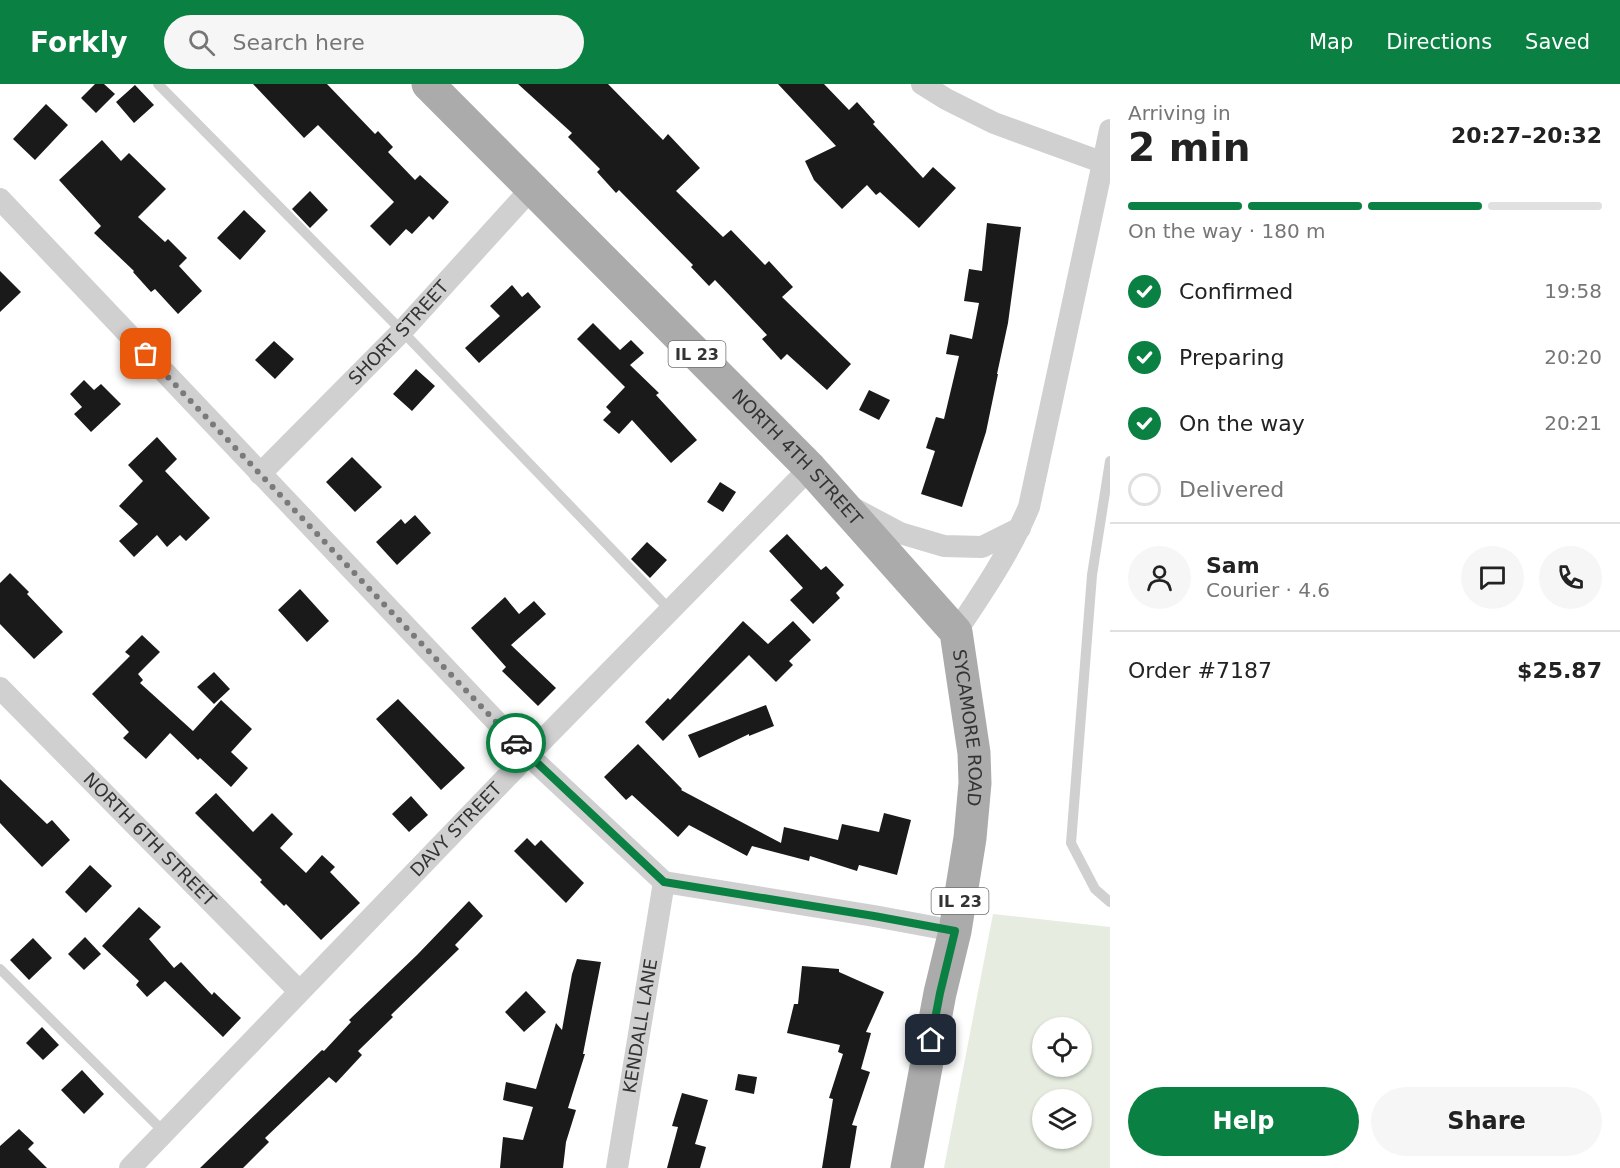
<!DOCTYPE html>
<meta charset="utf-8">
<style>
:root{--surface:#fff;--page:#f6f6f6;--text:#222;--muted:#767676;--line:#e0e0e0;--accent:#0b8043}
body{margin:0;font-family:"DejaVu Sans",sans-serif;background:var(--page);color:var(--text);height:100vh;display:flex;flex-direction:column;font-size:22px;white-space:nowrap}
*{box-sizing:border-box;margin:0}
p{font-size:20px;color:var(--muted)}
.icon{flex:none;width:33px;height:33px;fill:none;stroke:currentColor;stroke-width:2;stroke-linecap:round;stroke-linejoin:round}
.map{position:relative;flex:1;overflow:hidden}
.sheet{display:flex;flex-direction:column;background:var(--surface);width:510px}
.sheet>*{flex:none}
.buttons{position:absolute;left:1032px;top:933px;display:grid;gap:12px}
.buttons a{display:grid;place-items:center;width:60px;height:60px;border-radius:50%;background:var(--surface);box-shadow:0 2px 4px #0004;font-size:30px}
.pin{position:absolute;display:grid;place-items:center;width:51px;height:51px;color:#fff;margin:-26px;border-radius:12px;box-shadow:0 3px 9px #0006}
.courier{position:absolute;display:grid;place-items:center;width:60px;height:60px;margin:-30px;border:4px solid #0b8043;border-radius:50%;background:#fff;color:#222;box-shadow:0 2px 8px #0007}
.overview em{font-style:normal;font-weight:600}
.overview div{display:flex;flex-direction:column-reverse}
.overview{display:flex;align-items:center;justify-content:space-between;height:102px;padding:0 18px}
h1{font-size:39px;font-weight:600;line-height:45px}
.bar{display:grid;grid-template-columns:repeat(4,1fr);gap:9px 6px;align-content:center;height:72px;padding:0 18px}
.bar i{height:8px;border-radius:4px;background:var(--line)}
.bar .on{background:var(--accent)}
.bar p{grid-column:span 4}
.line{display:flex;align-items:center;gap:15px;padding:0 18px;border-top:2px solid var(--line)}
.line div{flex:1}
.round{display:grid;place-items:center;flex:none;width:63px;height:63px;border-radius:32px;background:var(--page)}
ol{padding:0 18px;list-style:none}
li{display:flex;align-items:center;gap:18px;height:66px}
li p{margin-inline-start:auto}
li .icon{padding:6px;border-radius:50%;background:var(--accent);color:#fff;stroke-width:4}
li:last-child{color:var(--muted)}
li i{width:33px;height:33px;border:3px solid var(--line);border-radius:50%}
.cta{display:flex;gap:12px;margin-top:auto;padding:12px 18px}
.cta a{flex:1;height:69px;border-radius:36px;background:var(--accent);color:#fff;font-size:24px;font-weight:600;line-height:69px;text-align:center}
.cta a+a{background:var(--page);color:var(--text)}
header{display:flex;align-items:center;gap:36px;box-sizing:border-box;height:84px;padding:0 30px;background:var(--accent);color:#fff}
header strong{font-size:28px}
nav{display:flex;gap:33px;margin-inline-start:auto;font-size:21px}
.search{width:420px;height:54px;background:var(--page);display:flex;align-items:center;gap:15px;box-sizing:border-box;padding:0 21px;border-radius:33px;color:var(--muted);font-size:22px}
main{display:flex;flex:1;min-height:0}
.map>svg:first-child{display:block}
.green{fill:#e6ecdf;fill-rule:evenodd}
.building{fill:#1a1a1a}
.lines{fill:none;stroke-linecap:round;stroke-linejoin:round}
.lane{stroke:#d0d0d0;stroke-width:10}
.street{stroke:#d0d0d0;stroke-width:22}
.primary{stroke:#ababab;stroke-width:33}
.done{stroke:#7a7a7a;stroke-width:6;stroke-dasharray:0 10.8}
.route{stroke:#0b8043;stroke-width:8}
.labels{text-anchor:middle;stroke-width:6;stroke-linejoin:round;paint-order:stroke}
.shield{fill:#fff;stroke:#707070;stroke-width:1.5}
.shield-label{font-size:16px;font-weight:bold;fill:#333}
.street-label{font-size:18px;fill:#333;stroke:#fff}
</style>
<header>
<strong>Forkly</strong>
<div class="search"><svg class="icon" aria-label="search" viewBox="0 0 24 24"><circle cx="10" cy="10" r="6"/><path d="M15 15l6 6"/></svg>Search here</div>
<nav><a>Map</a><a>Directions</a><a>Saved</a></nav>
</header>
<main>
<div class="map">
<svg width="1110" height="1084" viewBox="0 0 1110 1084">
<rect width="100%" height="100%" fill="#fff"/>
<path class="green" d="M993 830 1110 843V1084H944ZM1042 944H1082V982H1042ZM1042 1016H1082V1054H1042Z"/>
<path class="building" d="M95 0H104L115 10 96 29 81 14Z
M253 0H327L375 50 378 47 393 63 388 68 415 96 420 91 449 118 433 136 429 132 412 150 406 145 390 162 370 142 394 118 318 41 304 54Z
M518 0H608L663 56 668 50 700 84 676 107 723 153 731 146 765 181 769 177 793 203 782 213 851 280 827 306 787 270 781 276 762 255 767 251 715 196 709 202 691 183 693 181 619 106 616 109 597 88 600 85 568 53 572 49Z
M778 0H824L849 26 857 18 875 38 873 40 923 94 933 83 956 104 919 144 880 108 876 111 867 101 842 125 814 96 805 77 836 62Z
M135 1 154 21 134 39 116 18Z
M46 20 68 41 35 76 13 55Z
M102 56 121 77 129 69 166 105 138 133 165 158 168 155 187 174 179 182 202 207 178 230 155 205 151 208 133 188 134 187 94 149 101 142 59 96Z
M310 107 328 126 310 144 292 125Z
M244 126 266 147 240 176 217 154Z
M987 139 1021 143 1008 239 997 290H998L986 348 962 423 921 410 935 367 926 364 936 333 944 335 959 272 946 270 950 250 972 255 979 219 964 217 969 185 982 187Z
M0 187 21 208 0 228Z
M512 201 522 213 528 208 541 223 479 279 465 264 500 232 490 222Z
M593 239 620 266 631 256 644 269 630 281 659 309 656 311 697 356 671 379 632 336 619 350 603 336 611 328 606 323 625 303 577 255Z
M274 257 294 275 275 295 255 276Z
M416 285 435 302 412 327 393 310Z
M84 296 94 306 101 300 121 320 91 348 74 330 82 323 70 310Z
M869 306 890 316 879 336 859 326Z
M157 353 177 375 165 387 210 434 186 457 180 451 167 463 157 451 134 473 119 457 138 440 119 422 143 397 128 381Z
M352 373 382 403 355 428 326 398Z
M720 398 736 408 723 428 707 418Z
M415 431 431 449 397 481 376 458 401 435 405 440Z
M787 450 821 486 826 482 844 501 836 509 840 514 813 540 790 516 803 504 769 467Z
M647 458 667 476 650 494 631 475Z
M10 489 29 508 27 510 63 548 34 575 0 540V499Z
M300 505 329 537 307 558 278 526Z
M505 513 519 530 534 517 546 530 511 561 556 604 538 622 502 587 506 583 471 544Z
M743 537 768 560 793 537 811 556 789 577 793 581 776 598 749 571 663 657 645 638 668 614 670 616Z
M142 551 160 568 138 590 143 596 140 599 193 647 221 616 252 645 231 668 248 684 231 703 200 674 198 676 170 649 146 675 123 654 129 648 92 610 130 572 125 568Z
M214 588 230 605 214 620 197 603Z
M398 615 465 684 441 706 376 635Z
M766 621 774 642 749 652V650L699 674 688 651Z
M638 660 682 705 681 706 781 759 784 743 838 756 842 740 879 748 884 729 911 736 897 791 859 781 857 787 810 772 809 777 752 762 747 772 689 741 678 753 632 711 626 716 604 693Z
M0 695 47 740 52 736 70 756 42 783 0 739Z
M216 709 253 748 272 729 293 750 280 764 306 789 322 771 335 783 330 788 360 819 321 856 286 820 284 822 260 798 262 796 195 729Z
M411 712 428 731 409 748 392 730Z
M527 754 535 762 541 756 584 799 566 819 514 767Z
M90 781 112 802 86 829 65 808Z
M469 817 483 832 455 861 459 865 391 931 393 933 358 967 362 971 336 999 329 993 265 1054 269 1058 243 1084H200L322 966 324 967 351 938 349 936 417 871Z
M139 823 161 843 149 855 174 884 181 878 212 911 214 908 241 934 223 953 165 897 147 913 136 901 139 897 102 862Z
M85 853 101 870 84 886 68 870Z
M33 854 52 874 29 896 10 876Z
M577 875 601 878 583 970H585L568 1024 576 1026 566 1058 563 1084H500L503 1053 523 1056 533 1023 503 1016 506 998 536 1005 556 939 562 946 572 890Z
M802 882 839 885V888L884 908 866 948 871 949 861 985 870 988 852 1041 857 1042 850 1084H822L833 1015 829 1014 843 970 838 968 840 961 787 949 794 920H798Z
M526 907 546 928 524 948 505 928Z
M42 943 59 961 43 976 26 959Z
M82 986 104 1010 84 1030 61 1006Z
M738 990 757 993 754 1010 735 1006Z
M682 1009 708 1016 695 1060 706 1063 700 1084H667L678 1043 672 1042Z
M19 1045 34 1059 28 1065 47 1084H0V1062Z"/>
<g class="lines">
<path class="lane" d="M158 0 402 247 670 526
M1110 377 1092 491 1071 759 1095 805 1110 818
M0 885 164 1048"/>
<g class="street">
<path d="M922 0 946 15 994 39 1104 79"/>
<path d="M0 115 528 671 664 798 874 832 955 847"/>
<path id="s1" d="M260 390 402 247 532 104"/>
<path d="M853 424 900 449 944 462 982 463 1020 444"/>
<path d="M956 548C983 508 1010 468 1029 423L1110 46"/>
<path id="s2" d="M0 604 299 907"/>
<path id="s3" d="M130 1084 528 671 810 384"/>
<path id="s4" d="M617 1084 664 798"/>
</g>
<path class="primary" id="s5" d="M428 0 810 384 956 548 974 669 975 699 970 754 955 847 940 909 907 1084"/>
</g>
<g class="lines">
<path class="done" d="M146 270 516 659"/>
<path class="route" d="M516 659 664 798 874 832 955 847 940 909 931 956"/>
</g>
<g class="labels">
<g class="shield">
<rect x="668.5" y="257" width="57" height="26" rx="4.5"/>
<rect x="931.5" y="804" width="57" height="26" rx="4.5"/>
</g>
<g class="shield-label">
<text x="697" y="276">IL 23</text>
<text x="960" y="823">IL 23</text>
</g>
<g class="street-label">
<text dy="6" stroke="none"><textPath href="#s1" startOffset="198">SHORT STREET</textPath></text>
<text dy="6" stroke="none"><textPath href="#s5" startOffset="525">NORTH 4TH STREET</textPath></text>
<text dy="6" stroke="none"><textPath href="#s5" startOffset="858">SYCAMORE ROAD</textPath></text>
<text dy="6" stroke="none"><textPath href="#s3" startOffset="470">DAVY STREET</textPath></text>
<text dy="6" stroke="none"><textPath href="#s2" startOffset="213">NORTH 6TH STREET</textPath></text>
<text dy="6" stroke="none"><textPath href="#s4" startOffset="144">KENDALL LANE</textPath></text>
</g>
</g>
</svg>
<div class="buttons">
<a><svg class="icon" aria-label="locate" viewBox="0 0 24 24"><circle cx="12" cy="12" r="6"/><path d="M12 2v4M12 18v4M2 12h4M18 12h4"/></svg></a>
<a><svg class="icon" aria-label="layers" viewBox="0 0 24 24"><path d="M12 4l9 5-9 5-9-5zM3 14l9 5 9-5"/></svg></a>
</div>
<div class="pin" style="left:146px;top:270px;background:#ea580c"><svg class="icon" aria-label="bag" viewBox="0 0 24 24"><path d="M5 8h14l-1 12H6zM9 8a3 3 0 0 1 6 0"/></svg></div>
<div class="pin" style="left:931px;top:956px;background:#1f2937"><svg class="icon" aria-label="home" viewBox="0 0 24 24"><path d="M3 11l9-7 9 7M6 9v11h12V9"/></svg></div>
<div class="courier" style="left:516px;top:659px"><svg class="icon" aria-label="car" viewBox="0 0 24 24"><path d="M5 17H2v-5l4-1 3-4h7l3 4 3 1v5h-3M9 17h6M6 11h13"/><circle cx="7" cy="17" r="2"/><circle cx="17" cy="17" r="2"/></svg></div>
</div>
<section class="sheet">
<div class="overview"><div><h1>2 min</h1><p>Arriving in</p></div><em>20:27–20:32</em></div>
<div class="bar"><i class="on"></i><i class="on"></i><i class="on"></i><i></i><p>On the way · 180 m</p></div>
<ol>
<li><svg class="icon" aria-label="check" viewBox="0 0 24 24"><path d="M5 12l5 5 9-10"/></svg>Confirmed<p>19:58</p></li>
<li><svg class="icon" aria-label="check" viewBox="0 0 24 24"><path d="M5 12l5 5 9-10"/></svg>Preparing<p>20:20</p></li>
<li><svg class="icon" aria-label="check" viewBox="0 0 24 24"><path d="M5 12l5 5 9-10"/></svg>On the way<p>20:21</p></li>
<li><i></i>Delivered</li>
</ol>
<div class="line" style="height:108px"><a class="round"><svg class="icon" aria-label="person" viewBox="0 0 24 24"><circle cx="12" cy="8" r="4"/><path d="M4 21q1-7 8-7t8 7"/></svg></a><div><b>Sam</b><p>Courier · 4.6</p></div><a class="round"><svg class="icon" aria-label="chat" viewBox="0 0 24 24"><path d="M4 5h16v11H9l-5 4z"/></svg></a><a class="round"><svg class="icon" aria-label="phone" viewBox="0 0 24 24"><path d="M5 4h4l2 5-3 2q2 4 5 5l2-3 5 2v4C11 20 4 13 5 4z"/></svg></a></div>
<div class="line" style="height:78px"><div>Order #7187</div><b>$25.87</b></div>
<div class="cta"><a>Help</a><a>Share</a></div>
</section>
</main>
